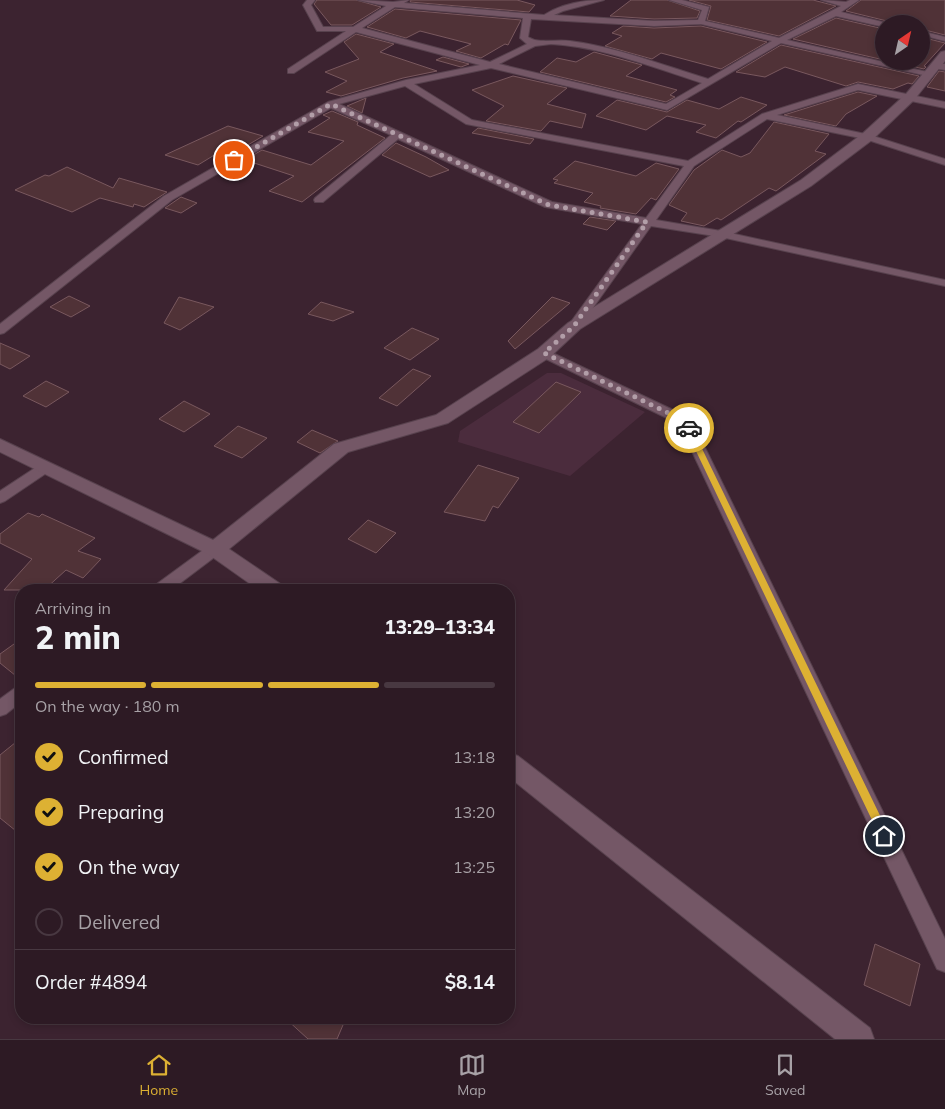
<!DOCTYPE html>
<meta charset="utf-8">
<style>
:root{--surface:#2d1a24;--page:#392731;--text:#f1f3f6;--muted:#a7a1a6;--line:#483841;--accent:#ddb133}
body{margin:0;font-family:Mulish,sans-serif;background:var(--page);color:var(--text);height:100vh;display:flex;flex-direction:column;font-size:19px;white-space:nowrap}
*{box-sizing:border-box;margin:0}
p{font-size:16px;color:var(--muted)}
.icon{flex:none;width:28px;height:28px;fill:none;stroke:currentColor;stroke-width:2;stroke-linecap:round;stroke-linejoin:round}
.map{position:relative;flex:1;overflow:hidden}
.details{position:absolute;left:15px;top:584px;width:500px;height:440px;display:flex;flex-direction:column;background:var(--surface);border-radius:20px;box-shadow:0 2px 8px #0003,0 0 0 1px var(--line)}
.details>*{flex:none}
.needle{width:32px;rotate:34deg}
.buttons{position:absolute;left:875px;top:15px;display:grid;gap:10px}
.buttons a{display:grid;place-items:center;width:55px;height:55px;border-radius:50%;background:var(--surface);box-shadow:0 2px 8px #0003,0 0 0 1px var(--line);font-size:25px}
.pin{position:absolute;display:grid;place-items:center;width:42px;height:42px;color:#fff;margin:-21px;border:2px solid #fff;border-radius:50%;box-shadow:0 1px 5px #0007}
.courier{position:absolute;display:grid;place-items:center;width:50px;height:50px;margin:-25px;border:4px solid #ddb133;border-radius:50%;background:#fff;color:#222;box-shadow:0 1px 6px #0007}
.headline em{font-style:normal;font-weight:800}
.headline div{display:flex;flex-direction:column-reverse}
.headline{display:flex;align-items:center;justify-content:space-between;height:85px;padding:0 20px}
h1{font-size:32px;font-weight:800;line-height:38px}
.bar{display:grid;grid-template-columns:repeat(4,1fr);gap:8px 5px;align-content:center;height:60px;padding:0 20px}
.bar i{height:6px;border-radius:4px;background:var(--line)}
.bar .active{background:var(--accent)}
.bar p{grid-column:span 4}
.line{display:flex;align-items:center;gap:12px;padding:0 20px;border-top:1px solid var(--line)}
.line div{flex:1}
ol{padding:0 20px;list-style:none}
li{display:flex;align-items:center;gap:15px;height:55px}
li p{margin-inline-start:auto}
li .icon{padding:5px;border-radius:50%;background:var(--accent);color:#111;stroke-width:4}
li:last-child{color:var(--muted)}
li i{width:28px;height:28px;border:2px solid var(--line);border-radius:50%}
.tabs{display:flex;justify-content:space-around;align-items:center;height:70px;border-top:1px solid var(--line);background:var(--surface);font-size:14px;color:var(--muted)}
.tabs a{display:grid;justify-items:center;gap:2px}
.tabs .active{color:var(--accent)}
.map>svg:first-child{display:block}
.built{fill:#4b2c3d}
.building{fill:#503237;stroke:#79585e}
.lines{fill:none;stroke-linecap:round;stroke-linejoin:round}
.street-casing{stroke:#58424e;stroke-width:2}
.secondary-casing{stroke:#58424e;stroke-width:2}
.street{fill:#745766;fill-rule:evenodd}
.secondary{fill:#745766;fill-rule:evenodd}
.route{fill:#ddb133}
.done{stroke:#b29ea8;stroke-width:5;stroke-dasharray:0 9}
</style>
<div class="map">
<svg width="945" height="1039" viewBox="0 0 945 1039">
<rect width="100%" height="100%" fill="#3c2330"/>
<path class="built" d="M547 373H561L645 412 570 476 458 442 460 431Z"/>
<path class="building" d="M317 0H356L381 7 352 25H331L314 4Z
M411 0H517L535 5 529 12 410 2Z
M631 0H667L700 11 697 18 654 19 610 16Z
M689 0H813L836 6 779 36 707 20 711 6Z
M861 0H945V35L921 29V24H889L887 21 846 11Z
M395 9 521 20 508 45 505 44 481 58 456 51 471 44 420 31 406 38 367 27Z
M836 18 884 29V60L793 39Z
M623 26 654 28 701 26 767 42 721 69 661 53 652 59 605 46 622 36 612 33Z
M356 34 394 44 380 52 437 71 403 78 341 96 326 92 347 81 325 72 359 59 344 42Z
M921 37 945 43 924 66 926 67 924 69 889 61H921Z
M781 45 919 76 912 84 908 83 893 89 858 82 846 86 785 67 765 77 736 72Z
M594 52 642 65 626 76 677 90 670 95 675 97 666 102 540 72 557 58 576 62Z
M443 57 469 64 461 67 436 60Z
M939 71 945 72V91L927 87Z
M513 76 567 88 547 104 586 114 582 128 550 121 541 131 486 121 504 106 472 90Z
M858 92 877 96 846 114 836 126 784 115Z
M741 97 767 105 741 122 738 121 716 138 696 132 706 125 667 116 646 130 596 116 617 100 667 112 687 100 719 109Z
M366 98 362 113 347 106Z
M332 111 358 122 357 125 385 138 302 202 269 191 294 176 245 160 262 150 311 165 344 141 308 132 330 118 323 115Z
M774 122 829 134 815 151 826 154 776 191 769 188 721 220 717 218 704 226 681 221 687 213 669 205 694 170 722 150 741 157 750 153Z
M228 126 263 136 231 155 224 158 216 154 198 165 165 155Z
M478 128 534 139 530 144 472 133Z
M396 143 426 157 449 170 430 177 382 155Z
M575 161 636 176 656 163 679 169 656 200 651 198 636 214 600 208 601 206 584 202 593 193 554 183 558 180 553 179Z
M67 167 113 188 119 178 167 192 144 207 134 204 133 207 100 198 72 212 15 190 45 175 49 176Z
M181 197 197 203 181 213 165 208Z
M590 217 616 221 607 230 583 224Z
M69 296 90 306 71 317 50 307Z
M179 297 214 307 180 330 164 323Z
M552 297 570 303 515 349 508 341Z
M321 302 354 312 333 321 308 314Z
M412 328 439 339 410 360 384 348Z
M0 343 30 356 10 369 0 364Z
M413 369 431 376 397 406 379 398Z
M46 381 69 392 46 407 23 396Z
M556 382 581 392 539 433 513 422Z
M184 401 210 414 184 432 159 419Z
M238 426 267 438 242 458 214 446Z
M312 430 338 441 320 453 297 442Z
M478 465 519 478 498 508 493 506 485 521 444 512Z
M28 513 39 517 42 514 95 538 78 551 101 559 83 578 66 570 44 590H4L32 559 0 543V534Z
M368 520 396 533 376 553 348 539Z
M21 639V680L0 663V654Z
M21 738V835L0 818V755Z
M875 944 920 964 910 1006 864 985Z
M285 1018H346L337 1039H308Z"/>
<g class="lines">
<defs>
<path id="street" d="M307 0H315L311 5 323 27H353L386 6 358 0 393 2 409 0 404 3 544 15C561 4 583 0 604 0L563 11 554 15 654 21 698 20 702 10 669 0H682L709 7 705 21 779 38 841 6 821 0 846 2 850 0H859L841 12 887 23 884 24V27L836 16 787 40 932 73V77L781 43 667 110 491 68 414 84 472 120 688 161 762 114 858 84 945 102V108L858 90 777 115 870 135 945 159V165L865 139 767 119 694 166 656 220 721 231 945 280V286L721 237 651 226 578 329H570L568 326 642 224 545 207 398 139 323 202H315L314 200 315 198 391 135 331 108 172 200 4 333 0 334V324L164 196 328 102 406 80 480 65 356 32 294 73H288V69L346 31H317L303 5ZM395 7 523 18 520 38 527 44 490 62 362 28ZM531 19 654 26 701 24 772 41 708 79C662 65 617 47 570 41 556 39 539 44 528 37ZM551 44C603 47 652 67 702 83L666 104 499 64 535 46ZM405 86 466 124 684 166 646 218 552 202 339 104Z
M921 31 945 37V41L921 35Z
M935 63 945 64V70L932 68 931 66Z
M544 349 690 418 692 421 945 939V972L937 969 679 424 540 356 538 353 540 350Z
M46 462 51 464 53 467 51 470 5 501 0 503V491L41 464Z
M215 544 220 545 223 549 220 553 171 590H152L154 586 210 545Z
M21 686V702L6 714 0 716V699L15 688Z"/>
<path id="secondary" d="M945 51V61L914 100 872 140 811 186 580 329 550 357 448 423 348 452 229 549 282 585 285 590H259L208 554 0 452V439L213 540 334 444 436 415 538 349 568 323 801 180 862 134 906 94 941 52Z
M509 753 518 756 870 1028 874 1039H835L509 777Z"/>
</defs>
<use href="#street" class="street-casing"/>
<use href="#secondary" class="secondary-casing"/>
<use href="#street" class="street"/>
<use href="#secondary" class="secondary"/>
</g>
<path class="route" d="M686 426 692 428 888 832 890 836 888 839H881L685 428Z"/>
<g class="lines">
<path class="done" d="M234 160 331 104 549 205 647 222 574 326 544 353 685 421 689 428"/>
</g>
</svg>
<div class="buttons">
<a><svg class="needle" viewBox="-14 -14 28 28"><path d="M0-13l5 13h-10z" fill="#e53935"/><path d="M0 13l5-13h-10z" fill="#a7a1a6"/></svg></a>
</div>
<div class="pin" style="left:234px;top:160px;background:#ea580c"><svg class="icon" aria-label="bag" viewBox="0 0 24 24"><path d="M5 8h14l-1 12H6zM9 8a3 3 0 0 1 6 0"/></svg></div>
<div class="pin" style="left:884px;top:836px;background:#1f2937"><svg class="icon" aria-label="home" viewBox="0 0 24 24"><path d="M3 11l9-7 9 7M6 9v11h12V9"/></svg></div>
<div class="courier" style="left:689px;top:428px"><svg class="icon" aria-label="car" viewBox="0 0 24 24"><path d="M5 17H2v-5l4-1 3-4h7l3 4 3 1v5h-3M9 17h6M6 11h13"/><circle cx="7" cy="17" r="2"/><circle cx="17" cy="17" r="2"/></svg></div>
<section class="details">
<div class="headline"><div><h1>2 min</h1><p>Arriving in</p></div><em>13:29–13:34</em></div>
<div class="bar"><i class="active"></i><i class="active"></i><i class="active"></i><i></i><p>On the way · 180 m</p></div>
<ol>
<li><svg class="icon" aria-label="check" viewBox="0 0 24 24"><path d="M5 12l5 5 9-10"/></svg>Confirmed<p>13:18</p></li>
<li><svg class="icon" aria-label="check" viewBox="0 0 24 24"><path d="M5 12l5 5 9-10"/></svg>Preparing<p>13:20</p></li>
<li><svg class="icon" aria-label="check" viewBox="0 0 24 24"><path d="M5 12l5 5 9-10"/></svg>On the way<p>13:25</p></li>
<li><i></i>Delivered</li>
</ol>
<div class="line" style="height:65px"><div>Order #4894</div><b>$8.14</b></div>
</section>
</div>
<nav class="tabs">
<a class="active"><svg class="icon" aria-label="home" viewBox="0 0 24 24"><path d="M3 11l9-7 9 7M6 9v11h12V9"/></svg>Home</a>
<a><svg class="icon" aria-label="map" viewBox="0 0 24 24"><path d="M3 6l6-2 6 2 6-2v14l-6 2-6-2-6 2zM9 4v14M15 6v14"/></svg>Map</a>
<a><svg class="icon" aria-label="saved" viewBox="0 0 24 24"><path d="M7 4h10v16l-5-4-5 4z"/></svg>Saved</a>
</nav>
